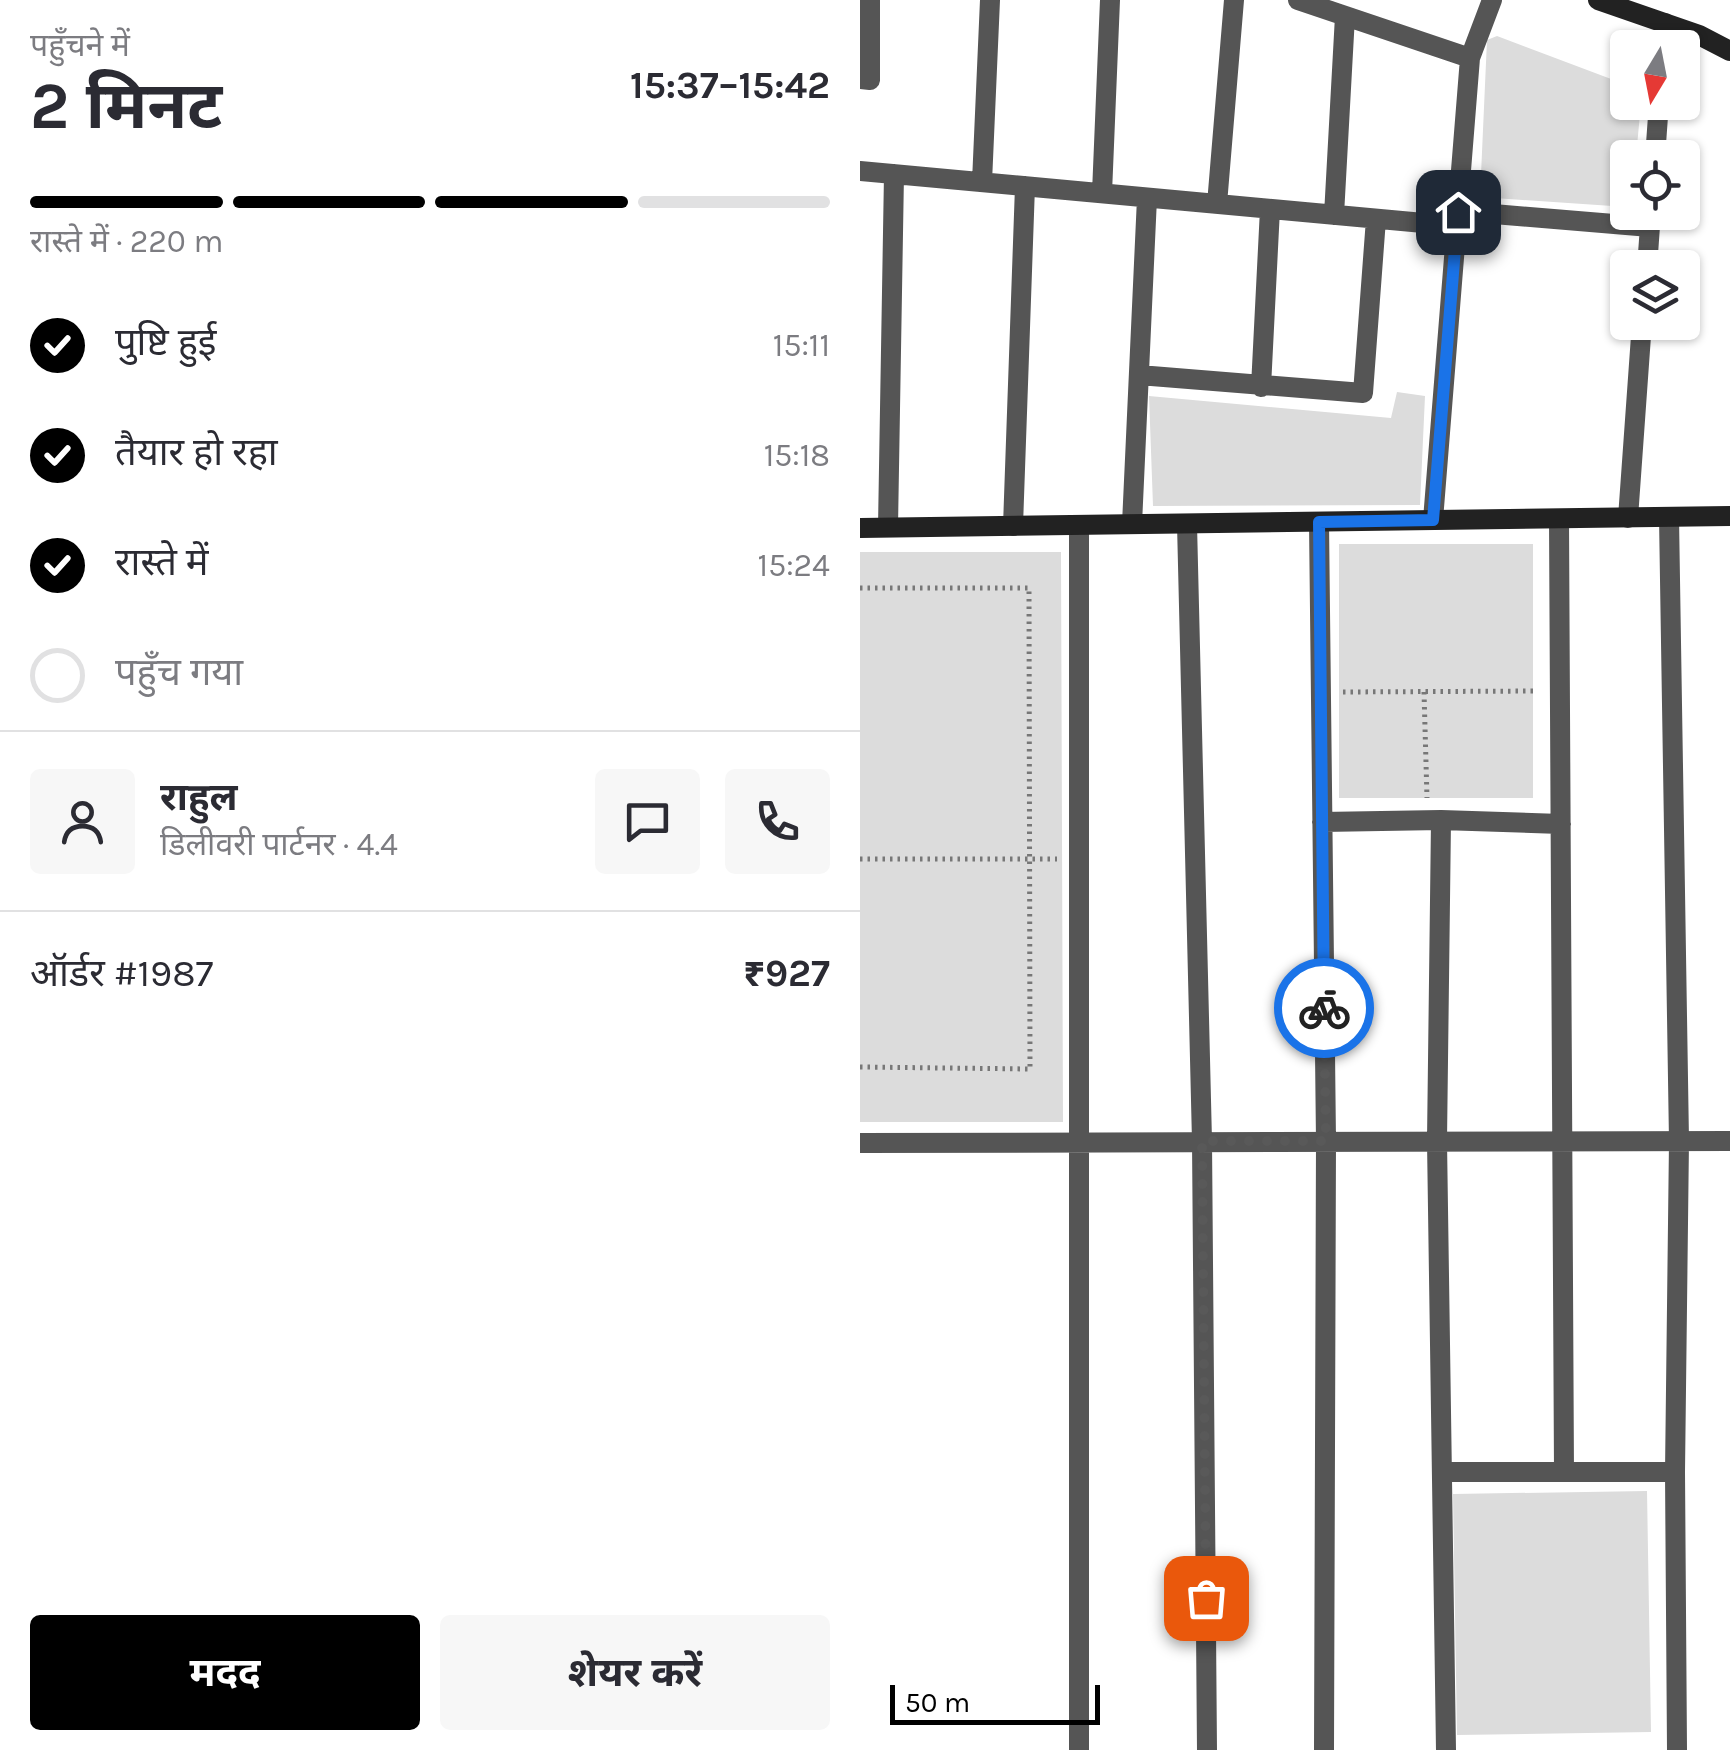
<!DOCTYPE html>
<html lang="hi">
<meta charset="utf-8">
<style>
:root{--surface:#fff;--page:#f7f7f7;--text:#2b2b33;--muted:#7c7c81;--line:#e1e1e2;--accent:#000}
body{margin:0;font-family:Karla,"Noto Sans Devanagari",sans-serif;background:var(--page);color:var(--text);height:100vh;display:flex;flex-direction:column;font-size:38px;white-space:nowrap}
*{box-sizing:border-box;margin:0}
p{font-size:32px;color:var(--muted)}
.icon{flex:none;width:55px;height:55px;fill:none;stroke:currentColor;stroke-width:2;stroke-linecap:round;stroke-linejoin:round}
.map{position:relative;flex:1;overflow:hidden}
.sheet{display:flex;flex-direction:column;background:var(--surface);width:860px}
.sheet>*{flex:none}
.needle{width:65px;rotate:190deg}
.buttons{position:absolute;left:750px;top:30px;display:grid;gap:20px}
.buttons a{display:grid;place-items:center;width:90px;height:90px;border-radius:10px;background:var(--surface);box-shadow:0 2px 8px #0004;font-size:50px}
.scale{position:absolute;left:30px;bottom:25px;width:210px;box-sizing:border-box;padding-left:10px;border:5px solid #000;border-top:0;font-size:28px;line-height:35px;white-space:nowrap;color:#000;-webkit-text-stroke:8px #fff;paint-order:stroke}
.pin{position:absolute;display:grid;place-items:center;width:85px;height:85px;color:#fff;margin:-42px;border-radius:20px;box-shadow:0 5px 15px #0006}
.courier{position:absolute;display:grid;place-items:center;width:100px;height:100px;margin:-50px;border:8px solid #1a73e8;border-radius:50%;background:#fff;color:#222;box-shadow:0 2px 12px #0007}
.overview em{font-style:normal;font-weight:700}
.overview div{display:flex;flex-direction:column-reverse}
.overview{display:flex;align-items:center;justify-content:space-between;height:170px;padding:0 30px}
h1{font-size:65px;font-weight:700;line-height:75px}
.bar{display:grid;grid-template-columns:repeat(4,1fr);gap:15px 10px;align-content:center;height:120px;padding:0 30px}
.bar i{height:12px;border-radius:8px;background:var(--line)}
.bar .selected{background:var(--accent)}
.bar p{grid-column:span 4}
.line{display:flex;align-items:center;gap:25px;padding:0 30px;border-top:2px solid var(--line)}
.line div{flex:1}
.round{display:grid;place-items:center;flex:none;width:105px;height:105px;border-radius:10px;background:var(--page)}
ol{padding:0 30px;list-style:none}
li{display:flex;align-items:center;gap:30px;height:110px}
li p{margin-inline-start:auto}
li .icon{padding:10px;border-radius:50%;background:var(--accent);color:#fff;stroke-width:4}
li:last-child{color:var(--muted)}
li i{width:55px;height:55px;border:5px solid var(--line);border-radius:50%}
.primary-button{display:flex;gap:20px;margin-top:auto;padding:20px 30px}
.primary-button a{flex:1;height:115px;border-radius:10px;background:var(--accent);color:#fff;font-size:40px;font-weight:700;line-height:115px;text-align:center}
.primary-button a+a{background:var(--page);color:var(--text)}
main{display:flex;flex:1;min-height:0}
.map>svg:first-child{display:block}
.green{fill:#dcdcdc}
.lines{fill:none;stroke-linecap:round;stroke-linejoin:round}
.path{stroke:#777;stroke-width:5;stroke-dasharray:2.5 5;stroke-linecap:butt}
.street{stroke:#555;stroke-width:20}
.secondary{stroke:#222;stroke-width:20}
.done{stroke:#595959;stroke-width:10;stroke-dasharray:0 18}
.route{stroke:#1a73e8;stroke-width:12}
</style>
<main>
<section class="sheet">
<div class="overview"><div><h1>2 मिनट</h1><p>पहुँचने में</p></div><em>15:37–15:42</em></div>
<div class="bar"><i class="selected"></i><i class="selected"></i><i class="selected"></i><i></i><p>रास्ते में · 220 m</p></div>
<ol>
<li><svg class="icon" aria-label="check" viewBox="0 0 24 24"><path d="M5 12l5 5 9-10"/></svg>पुष्टि हुई<p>15:11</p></li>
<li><svg class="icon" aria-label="check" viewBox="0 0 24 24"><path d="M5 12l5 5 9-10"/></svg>तैयार हो रहा<p>15:18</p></li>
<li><svg class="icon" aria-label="check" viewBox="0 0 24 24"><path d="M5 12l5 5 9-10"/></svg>रास्ते में<p>15:24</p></li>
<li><i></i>पहुँच गया</li>
</ol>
<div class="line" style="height:180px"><a class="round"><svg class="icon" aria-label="person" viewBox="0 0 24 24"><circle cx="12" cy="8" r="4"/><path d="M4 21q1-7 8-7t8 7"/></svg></a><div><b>राहुल</b><p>डिलीवरी पार्टनर · 4.4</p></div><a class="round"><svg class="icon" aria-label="chat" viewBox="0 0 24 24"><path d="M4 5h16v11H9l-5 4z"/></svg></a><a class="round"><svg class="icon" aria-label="phone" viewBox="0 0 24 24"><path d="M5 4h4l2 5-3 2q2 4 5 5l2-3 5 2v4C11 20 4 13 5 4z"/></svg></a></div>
<div class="line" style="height:130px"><div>ऑर्डर #1987</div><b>₹927</b></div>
<div class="primary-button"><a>मदद</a><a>शेयर करें</a></div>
</section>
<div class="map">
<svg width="870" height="1750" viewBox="0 0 870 1750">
<rect width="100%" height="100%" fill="#fff"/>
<path class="green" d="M637 36 767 85 768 102 781 103 776 157 768 158 767 207 620 197 627 40Z
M537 392 565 396 560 505 293 506 289 396 531 418Z
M479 544H673V798H479Z
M0 552H201L203 1122H0Z
M787 1491 791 1732 597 1735 593 1494Z"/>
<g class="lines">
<path class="path" d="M0 588H169L170 1069 0 1067
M483 692 677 691
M564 692 567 798
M0 859H197"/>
<path class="street" d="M438 0 610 58
M803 48 805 23
M0 79 10 80V0
M795 158 799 102
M0 171 596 226
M122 182 130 0
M242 193 250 0
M357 204 374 0
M598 211 790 227
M474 215 485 16
M787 268 791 212
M279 375 503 393 516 219
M401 387 410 209
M809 517 819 1141 815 1472
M768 518 782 322
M573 520 610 58 632 0
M459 522 466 1141 464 1750
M272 524 287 198
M327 524 342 1141 347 1750
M219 525V1750
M153 526 165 186
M28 527 34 174
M581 820 701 824
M462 822 581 820 577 1141 586 1750
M0 1143 870 1141
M582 1472H704L699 519
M704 1472H815L817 1750"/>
<path class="secondary" d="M738 0 839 35 870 51
M0 528 870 516"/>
</g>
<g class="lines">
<path class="done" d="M346 1598 342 1141H466L464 1008"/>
<path class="route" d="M464 1008 459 522 573 520 598 212"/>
</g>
</svg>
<div class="buttons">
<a><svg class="needle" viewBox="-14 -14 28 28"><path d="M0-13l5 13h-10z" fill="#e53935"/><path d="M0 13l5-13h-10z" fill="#7c7c81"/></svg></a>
<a><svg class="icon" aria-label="locate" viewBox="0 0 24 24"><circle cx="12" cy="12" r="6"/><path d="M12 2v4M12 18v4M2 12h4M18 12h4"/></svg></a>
<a><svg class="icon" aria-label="layers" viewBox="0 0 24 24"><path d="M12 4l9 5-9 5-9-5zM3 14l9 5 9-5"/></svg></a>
</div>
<div class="scale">50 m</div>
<div class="pin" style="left:346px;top:1598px;background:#ea580c"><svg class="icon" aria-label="bag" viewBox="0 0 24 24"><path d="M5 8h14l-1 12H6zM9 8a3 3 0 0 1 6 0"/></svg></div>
<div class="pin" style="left:598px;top:212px;background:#1f2937"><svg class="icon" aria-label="home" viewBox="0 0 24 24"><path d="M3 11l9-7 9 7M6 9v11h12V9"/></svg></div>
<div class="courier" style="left:464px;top:1008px"><svg class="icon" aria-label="bike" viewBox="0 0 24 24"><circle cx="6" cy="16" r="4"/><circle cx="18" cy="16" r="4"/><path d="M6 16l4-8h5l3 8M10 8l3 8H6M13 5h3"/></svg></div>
</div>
</main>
